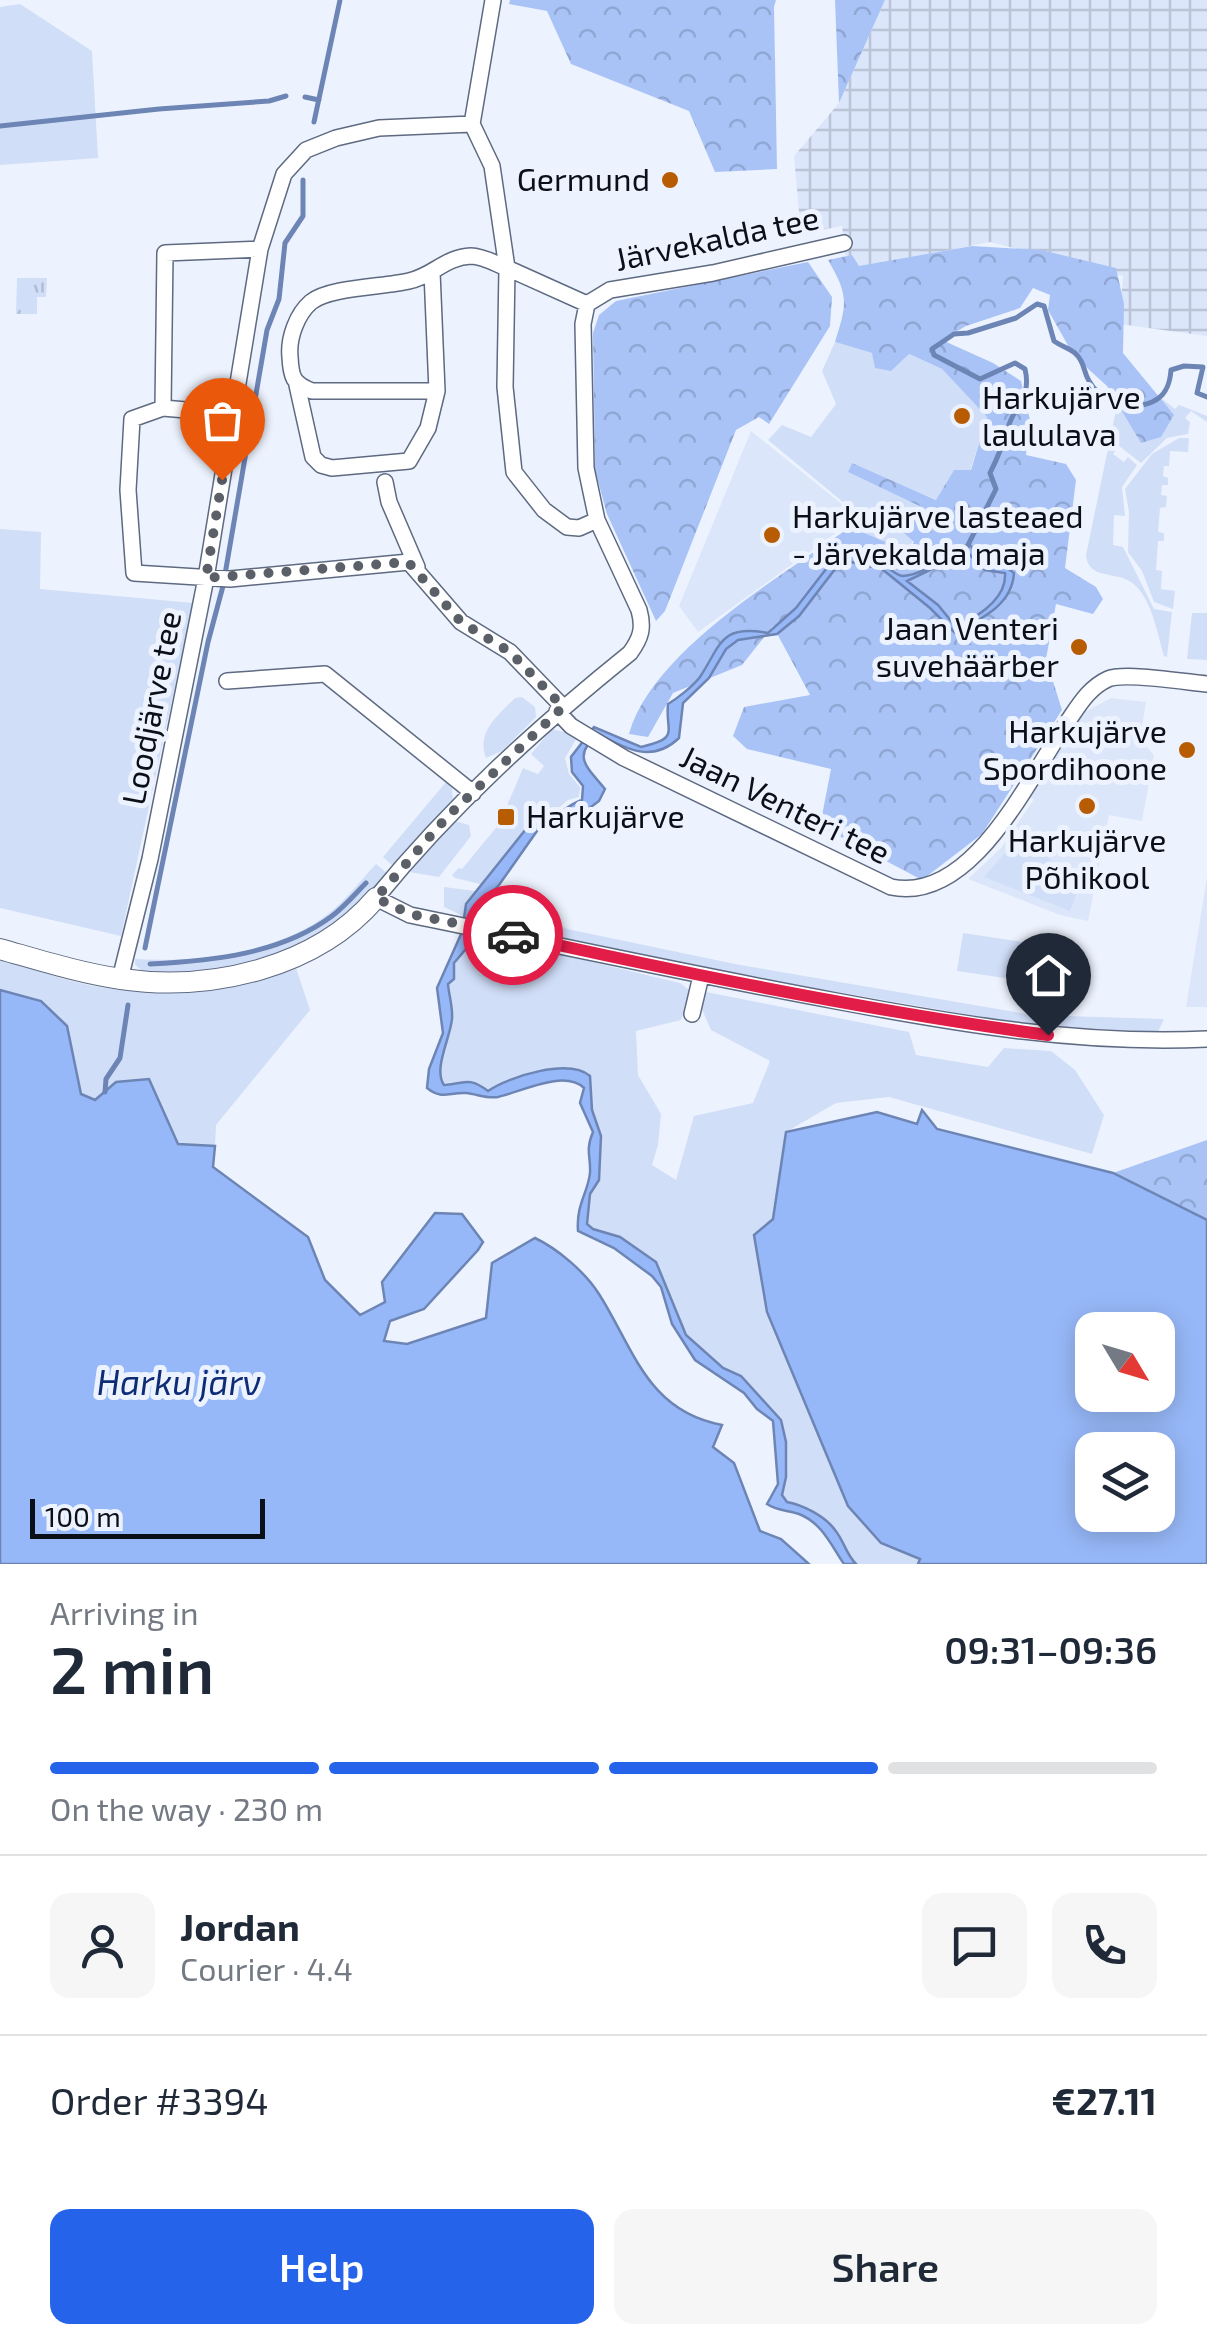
<!DOCTYPE html>
<meta charset="utf-8">
<style>
:root{--surface:#fff;--page:#f6f6f7;--text:#1f2937;--muted:#747a83;--line:#e0e1e3;--accent:#2563eb}
body{margin:0;font-family:"Exo 2",sans-serif;background:var(--page);color:var(--text);height:100vh;display:flex;flex-direction:column;font-size:38px;white-space:nowrap}
*{box-sizing:border-box;margin:0}
p{font-size:32px;color:var(--muted)}
.icon{flex:none;width:55px;height:55px;fill:none;stroke:currentColor;stroke-width:2;stroke-linecap:round;stroke-linejoin:round}
.map{position:relative;height:1564px;overflow:hidden}
.side{display:flex;flex-direction:column;background:var(--surface);flex:1}
.side>*{flex:none}
.needle{width:65px;rotate:128deg}
.fabs{position:absolute;left:1075px;top:1312px;display:grid;gap:20px}
.fabs a{display:grid;place-items:center;width:100px;height:100px;border-radius:20px;background:var(--surface);box-shadow:0 5px 25px #0003;font-size:50px}
.scale{position:absolute;left:30px;bottom:25px;width:235px;box-sizing:border-box;padding-left:10px;border:5px solid #0b0f18;border-top:0;font-size:28px;line-height:35px;white-space:nowrap;color:#0b0f18;-webkit-text-stroke:8px #edf3fe;paint-order:stroke}
.pin{position:absolute;display:grid;place-items:center;width:85px;height:85px;color:#fff;margin:-102px -42px;border-radius:50% 50% 50% 0;rotate:-45deg;box-shadow:0 0 10px #0007}
.pin .icon{rotate:45deg}
.courier{position:absolute;display:grid;place-items:center;width:100px;height:100px;margin:-50px;border:8px solid #e11d48;border-radius:50%;background:#fff;color:#222;box-shadow:0 2px 12px #0007}
.headline em{font-style:normal;font-weight:600}
.headline div{display:flex;flex-direction:column-reverse}
.headline{display:flex;align-items:center;justify-content:space-between;height:170px;padding:0 50px}
h1{font-size:65px;font-weight:600;line-height:75px}
.bar{display:grid;grid-template-columns:repeat(4,1fr);gap:15px 10px;align-content:center;height:120px;padding:0 50px}
.bar i{height:12px;border-radius:8px;background:var(--line)}
.bar .selected{background:var(--accent)}
.bar p{grid-column:span 4}
.line{display:flex;align-items:center;gap:25px;padding:0 50px;border-top:2px solid var(--line)}
.line div{flex:1}
.round{display:grid;place-items:center;flex:none;width:105px;height:105px;border-radius:20px;background:var(--page)}
.action{display:flex;gap:20px;margin-top:auto;padding:20px 50px}
.action a{flex:1;height:115px;border-radius:20px;background:var(--accent);color:#fff;font-size:40px;font-weight:600;line-height:115px;text-align:center}
.action a+a{background:var(--page);color:var(--text)}
.map>svg:first-child{display:block}
.built{fill:#dce6fa}
.industrial{fill:url(#industrial-grid)}
.green{fill:#d1def8}
.forest{fill:url(#forest-crowns)}
.park{fill:url(#park-tufts)}
.water{fill:#97b8f8;stroke:#6d85b5;stroke-width:2.5;fill-rule:evenodd}
.lines{fill:none;stroke-linecap:round;stroke-linejoin:round}
.stream{stroke:#6d85b5;stroke-width:5}
.street-casing{stroke:#5e6a81;stroke-width:18}
.secondary-casing{stroke:#5e6a81;stroke-width:22}
.street{stroke:#fff;stroke-width:15}
.secondary{stroke:#fff;stroke-width:20}
.done{stroke:#5a5f68;stroke-width:10;stroke-dasharray:0 18}
.route{stroke:#e11d48;stroke-width:12}
.poi-dot{fill:#b85c03;stroke:#edf3fe;stroke-width:4}
.labels{text-anchor:middle;stroke-width:10;stroke-linejoin:round;paint-order:stroke}
.poi-label{font-size:32px;fill:#0b0f18;stroke:#edf3fe;text-anchor:end}
.street-label{font-size:32px;fill:#0b0f18;stroke:#edf3fe}
.water-label{font-size:35px;font-style:italic;fill:#0e2c75;stroke:#edf3fe}
</style>
<div class="map">
<svg width="1207" height="1564" viewBox="0 0 1207 1564">
<defs>
<pattern id="industrial-grid" width="8" height="8" patternUnits="userSpaceOnUse" patternTransform="scale(2.5)"><rect width="8" height="8" fill="#dce6fa"/><path d="M0 4h8M4 0v8" fill="none" stroke="#bbc4d6"/></pattern>
<pattern id="forest-crowns" width="20" height="18" patternUnits="userSpaceOnUse" patternTransform="scale(2.5)"><rect width="20" height="18" fill="#a9c3f7"/><path d="M2 6a3 3 0 1 1 6 0M12 15a3 3 0 1 1 6 0" fill="none" stroke="#90a6d3"/></pattern>
<pattern id="park-tufts" width="24" height="20" patternUnits="userSpaceOnUse" patternTransform="scale(2.5)"><rect width="24" height="20" fill="#d1def8"/><path d="M3 7l-1-3M5 7V3M7 7l1-3M15 17l-1-3M17 17v-4M19 17l1-3" fill="none" stroke="#b2bdd4"/></pattern>
</defs>
<rect width="100%" height="100%" fill="#edf3fe"/>
<path class="built" d="M751 431 858 517 698 632 679 606Z
M1111 698 1146 702 1140 739 1154 755 1142 821 1109 815 1088 921 1060 915 968 879 1001 848 1034 799 1027 797 1079 715Z
M1207 877V1007H1186Z"/>
<path class="industrial" d="M885 0H1207V336L1119 324 1123 276 990 242 847 270 842 226 801 234 794 156 839 103Z"/>
<path class="green" d="M20 4 92 51 98 158 0 165V7Z
M835 342 872 353 908 354 942 369 987 417 970 471 954 470 937 500 852 464 848 472 929 510 907 552 850 527 861 517 768 440 782 425 811 437 836 404 822 371Z
M1161 398 1175 409 1179 405 1207 416V422L1191 411 1185 418 1190 422 1188 434 1167 438 1141 463 1119 446 1113 454 1124 462 1128 457 1137 465 1122 487 1125 516 1114 515 1113 545 1123 547 1154 609 1172 612 1167 657 1164 656C1157 633 1152 597 1131 582 1115 571 1088 580 1086 555L1117 405 1121 407 1155 403Z
M1179 438H1189L1188 452 1170 451 1169 466H1164L1163 476 1168 478V485H1162L1161 495 1167 496 1166 507 1160 508 1158 532 1164 533V541H1158L1156 570 1162 571 1161 589 1175 591 1173 609 1154 602 1142 571 1128 552 1129 512 1125 489 1152 454Z
M0 529 41 532 40 589 193 603 121 936 0 908Z
M1192 613H1207V660L1187 659Z
M522 697 535 707 536 717 502 751 486 758C476 732 498 715 515 698Z
M552 729 578 736 565 758 569 774 580 787 579 797 568 800 554 812 543 811 534 818 485 878 484 885 455 878 452 875 459 868 462 869 500 823 505 825 513 815 506 808 523 768 538 774 544 766 531 754Z
M446 782 452 788 453 799 393 866 383 857Z
M455 821 469 825 471 836 439 877 409 872Z
M1022 833 1079 887 1070 911 984 877Z
M376 864 387 873C321 951 245 976 144 972L135 965V959C197 963 278 953 328 914 347 899 360 881 376 864Z
M444 887 475 891 465 903 463 916 444 907Z
M487 894 512 902 567 929 735 964 1032 1015 1164 1019 1158 1032 1056 1027 976 1016 774 981 475 920Z
M470 933 680 983 692 992 681 1020 636 1031 638 1075 661 1114 658 1145 652 1165 676 1180 694 1116 753 1103 770 1061 711 1030 701 1007 706 992 909 1032 916 1055 988 1067 1004 1048 1051 1051 1075 1070 1104 1115 1092 1154 889 1097 836 1103 786 1132 773 1219 881 1543 920 1559 918 1564H856C832 1539 829 1508 787 1502L782 1495 786 1477V1442L781 1420 741 1376 723 1368 686 1335 656 1262 620 1237 593 1229 587 1224 590 1194 599 1180 601 1136 592 1110 590 1076C554 1070 519 1068 488 1091L474 1082 442 1083C436 1064 450 1043 451 1023 452 1010 447 996 449 983 451 967 460 955 471 943Z
M963 933 1037 944 1031 982 957 971Z
M0 959C34 969 70 983 105 988 171 998 232 987 296 968L310 1010 216 1125 215 1146 178 1144 81 1094 67 1026 41 1001 0 990Z"/>
<path class="forest" d="M510 0H776L774 7 777 169 715 172 689 111 571 64 547 11 509 4Z
M835 0H885L839 103Z
M972 246 1041 250 1116 268 1124 304 1123 353 1174 415 1161 437 1141 443 1107 386 1074 356 1048 310 1050 295 1033 288 1020 308 966 326 942 340 993 363 1021 381 1030 420 1026 455 1066 464 1076 480 1065 568 1096 587 1103 599 1093 614 1056 604 1046 659 1062 710 982 834 922 880 820 826 831 769 747 749 733 736 744 707 810 695 773 626 742 665 673 693 648 737 629 734C652 651 782 576 850 527L907 551 914 542 902 531 907 520 925 518 928 510 848 472 852 463 936 500 954 470H971L987 417 942 369 909 354 891 371 875 368 872 353 835 342C847 304 849 296 828 260L852 255 859 266Z
M808 262 832 297 830 326 769 424 759 417 736 430 665 611 656 621 607 514 595 470 593 333 599 315 616 301Z
M1207 1140V1220L1113 1173Z"/>
<path class="park" d="M17 278H47L46 297H37V314H16Z"/>
<path class="water" d="M969 544 988 566 1006 567 1014 573C1012 606 980 619 955 633L930 608 882 569 842 560 799 616 777 634 738 640 726 649 709 678 683 703 679 738C653 763 627 750 599 734 570 756 588 768 605 789L599 801 575 819 571 808 537 831 499 885 480 905 472 918 471 943 454 963V979L448 984C449 996 453 1007 452 1019 450 1039 433 1069 444 1085 466 1084 468 1076 488 1091 510 1076 569 1058 590 1076L592 1110 601 1136 599 1180 590 1194 587 1224 593 1229 620 1237 656 1262 686 1335 723 1368 741 1376 781 1420 786 1442V1477L782 1495 787 1502C803 1505 825 1516 835 1530 844 1541 846 1554 856 1564H844C831 1545 822 1523 799 1514 788 1510 777 1511 767 1504L778 1484 773 1421 757 1409 744 1393 695 1360 672 1324 661 1287 652 1276 614 1248 578 1231C576 1204 588 1193 590 1173 591 1156 585 1151 593 1132L580 1103 584 1088C564 1069 521 1092 498 1097 487 1099 477 1094 466 1093 449 1092 442 1100 427 1088L429 1069 443 1033 437 988 462 932 466 904 534 819C543 813 545 817 555 814 564 811 572 803 582 800L583 786 572 772 571 757 594 727 641 747C681 738 665 732 668 704 678 698 693 686 700 677 721 645 720 624 768 633L796 608 840 551C873 544 890 576 903 576 924 575 950 554 969 544ZM967 552 985 570 1005 573C1007 599 977 617 956 627L938 605 907 581Z
M0 990 41 1001 67 1026 81 1094 95 1100 116 1082 149 1079 178 1144 215 1146 213 1167 308 1237 325 1280 360 1315 385 1302 382 1282 435 1213 462 1214 483 1242 478 1250 424 1309 390 1321 384 1341 407 1344 486 1318 492 1263 535 1238C558 1249 585 1272 599 1294 634 1349 647 1411 722 1425L713 1447 734 1463 760 1531 781 1539 809 1564H0Z
M922 1110 937 1129 1113 1173 1207 1220V1564H918L920 1559 881 1543 848 1506 767 1312 754 1235 773 1219 786 1132 877 1112 917 1124ZM1092 1330H1158V1395H1092ZM1092 1450H1158V1515H1092Z"/>
<g class="lines">
<path class="stream" d="M305 97 319 100
M314 122 340 0
M0 126 159 109 269 101 286 96
M966 549 996 489 990 473C998 457 1003 445 1008 428 1014 405 1032 398 1025 369L1015 363 980 379 934 355 932 349 954 334 968 333 1016 318 1037 304 1044 306 1054 341C1061 346 1069 348 1075 353 1085 362 1083 371 1089 381 1100 402 1131 411 1152 402 1166 396 1170 384 1171 370L1184 366 1203 367 1197 393 1207 397
M145 948 208 642 223 586 267 330 279 299 285 243 303 216V180
M150 964C212 961 281 954 332 916 344 907 355 894 366 883
M105 1092 106 1079 120 1058 128 1005"/>
<defs>
<path id="street" d="M472 124 492 166 507 268
M472 124 493 0
M844 243 713 273 610 290 587 304 583 324 586 468 597 520 639 610C644 628 641 638 630 653 538 727 451 806 376 898L410 915C552 944 694 975 836 1001 959 1024 1081 1045 1207 1039
M260 249 165 253 163 408 132 419 128 490 134 573 230 579 409 562 461 622 510 652 563 707
M432 272 437 391H312C293 384 291 377 290 357 288 338 297 314 311 302 330 287 384 287 409 281 433 276 445 257 471 256 483 256 496 264 507 268
M587 304 507 268 505 387 514 472 544 510 567 527 579 528 597 520
M297 385 313 457 321 465 332 468 409 461 428 428 437 391
M163 408 232 414
M385 482 389 502 417 567
M227 681 325 674 473 793
M557 711 571 726 624 758 891 887C972 904 1028 779 1066 724 1078 707 1088 688 1108 679 1124 672 1186 682 1207 684
M120 979 150 859 206 578 260 249 284 174 306 150 336 138 379 128 472 124
M692 1014 701 976"/>
<path id="secondary" d="M0 949C39 960 80 973 121 979 211 992 316 968 376 898"/>
</defs>
<use href="#street" class="street-casing"/>
<use href="#secondary" class="secondary-casing"/>
<use href="#street" class="street"/>
<use href="#secondary" class="secondary"/>
</g>
<g class="lines">
<path class="done" d="M222 480 206 578 408 562 461 622 510 652 563 707 448 816 376 898 410 914 513 935"/>
<path class="route" d="M513 935C691 975 869 1011 1048 1035"/>
</g>
<g class="poi-dot">
<circle cx="670" cy="180" r="10"/>
<circle cx="962" cy="416" r="10"/>
<circle cx="772" cy="535" r="10"/>
<circle cx="1079" cy="647" r="10"/>
<circle cx="1187" cy="750" r="10"/>
<circle cx="1087" cy="806" r="10"/>
<rect x="496" y="807" width="20" height="20" rx="5"/>
</g>
<g class="labels">
<g class="poi-label">
<text x="650" y="191">Germund</text>
<text x="982" y="409" text-anchor="start">Harkujärve<tspan x="982" dy="37">laululava</tspan></text>
<text x="792" y="528" text-anchor="start">Harkujärve lasteaed<tspan x="792" dy="37">- Järvekalda maja</tspan></text>
<text x="1059" y="640">Jaan Venteri<tspan x="1059" dy="37">suvehäärber</tspan></text>
<text x="1167" y="743">Harkujärve<tspan x="1167" dy="37">Spordihoone</tspan></text>
<text x="526" y="828" text-anchor="start">Harkujärve</text>
<text x="1087" y="852" text-anchor="middle">Harkujärve<tspan x="1087" dy="37">Põhikool</tspan></text>
</g>
<g class="street-label">
<text transform="translate(717 239) rotate(-12)" y="11">Järvekalda tee</text>
<text transform="translate(152 708) rotate(-79)" y="11">Loodjärve tee</text>
<text transform="translate(785 805) rotate(26)" y="11">Jaan Venteri tee</text>
</g>
<g class="water-label">
<text x="179" y="1395">Harku järv</text>
</g>
</g>
</svg>
<div class="fabs">
<a><svg class="needle" viewBox="-14 -14 28 28"><path d="M0-13l5 13h-10z" fill="#e53935"/><path d="M0 13l5-13h-10z" fill="#747a83"/></svg></a>
<a><svg class="icon" aria-label="layers" viewBox="0 0 24 24"><path d="M12 4l9 5-9 5-9-5zM3 14l9 5 9-5"/></svg></a>
</div>
<div class="scale">100 m</div>
<div class="pin" style="left:222px;top:480px;background:#ea580c"><svg class="icon" aria-label="bag" viewBox="0 0 24 24"><path d="M5 8h14l-1 12H6zM9 8a3 3 0 0 1 6 0"/></svg></div>
<div class="pin" style="left:1048px;top:1035px;background:#1f2937"><svg class="icon" aria-label="home" viewBox="0 0 24 24"><path d="M3 11l9-7 9 7M6 9v11h12V9"/></svg></div>
<div class="courier" style="left:513px;top:935px"><svg class="icon" aria-label="car" viewBox="0 0 24 24"><path d="M5 17H2v-5l4-1 3-4h7l3 4 3 1v5h-3M9 17h6M6 11h13"/><circle cx="7" cy="17" r="2"/><circle cx="17" cy="17" r="2"/></svg></div>
</div>
<section class="side">
<div class="headline"><div><h1>2 min</h1><p>Arriving in</p></div><em>09:31–09:36</em></div>
<div class="bar"><i class="selected"></i><i class="selected"></i><i class="selected"></i><i></i><p>On the way · 230 m</p></div>
<div class="line" style="height:180px"><a class="round"><svg class="icon" aria-label="person" viewBox="0 0 24 24"><circle cx="12" cy="8" r="4"/><path d="M4 21q1-7 8-7t8 7"/></svg></a><div><b>Jordan</b><p>Courier · 4.4</p></div><a class="round"><svg class="icon" aria-label="chat" viewBox="0 0 24 24"><path d="M4 5h16v11H9l-5 4z"/></svg></a><a class="round"><svg class="icon" aria-label="phone" viewBox="0 0 24 24"><path d="M5 4h4l2 5-3 2q2 4 5 5l2-3 5 2v4C11 20 4 13 5 4z"/></svg></a></div>
<div class="line" style="height:130px"><div>Order #3394</div><b>€27.11</b></div>
<div class="action"><a>Help</a><a>Share</a></div>
</section>
